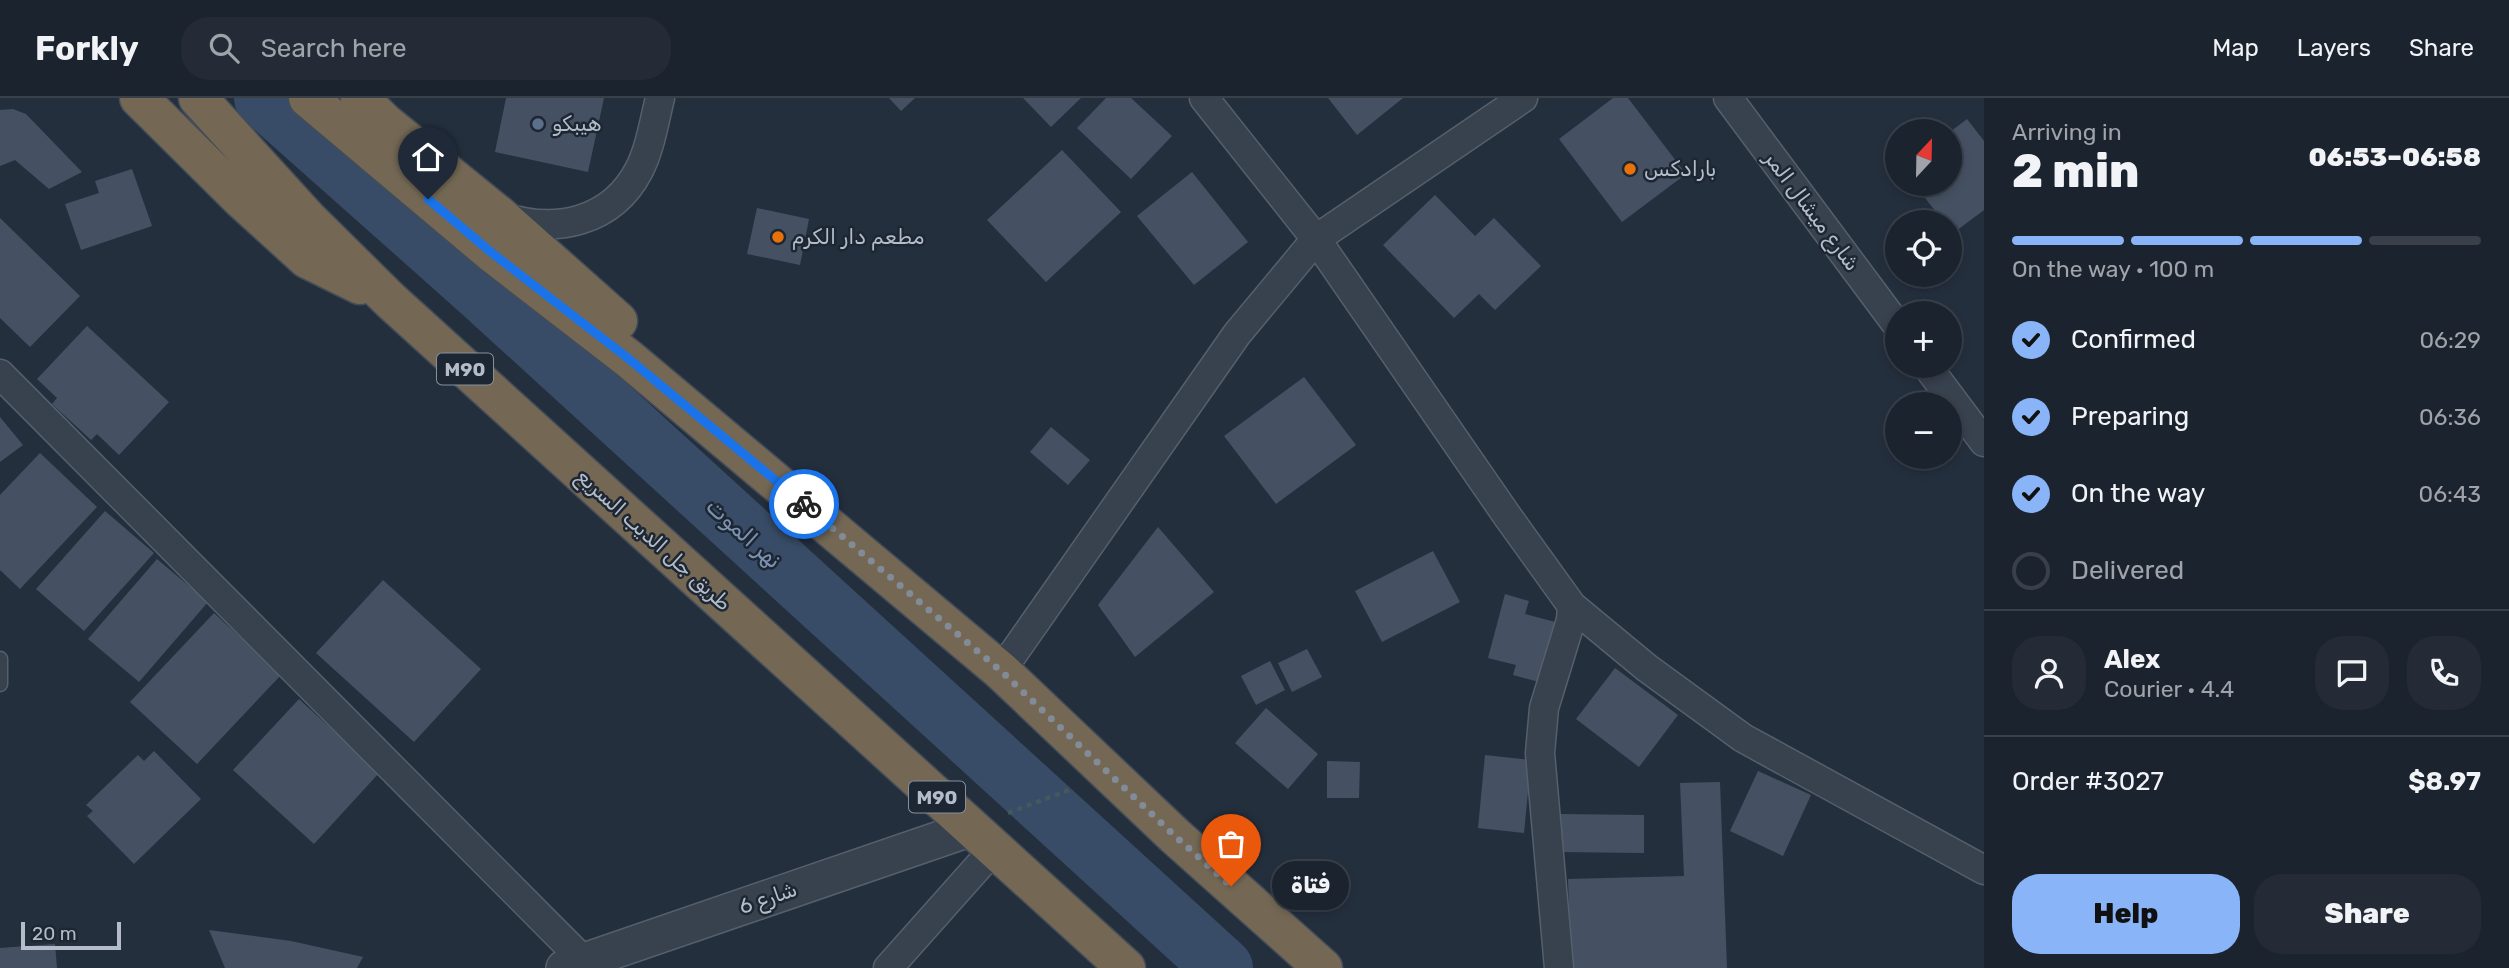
<!DOCTYPE html>
<meta charset="utf-8">
<style>
:root{--surface:#1b232e;--page:#242b36;--text:#f1f3f6;--muted:#a0a4aa;--line:#39404a;--accent:#8ab4f8}
body{margin:0;font-family:Rubik,Cairo,sans-serif;background:var(--page);color:var(--text);height:100vh;display:flex;flex-direction:column;font-size:26px;white-space:nowrap}
*{box-sizing:border-box;margin:0}
p{font-size:23px;color:var(--muted)}
.icon{flex:none;width:38px;height:38px;fill:none;stroke:currentColor;stroke-width:2;stroke-linecap:round;stroke-linejoin:round}
.map{position:relative;flex:1;overflow:hidden}
.panel{display:flex;flex-direction:column;background:var(--surface);width:525px}
.panel>*{flex:none}
.needle{width:46px;rotate:22deg}
.buttons{position:absolute;left:1885px;top:21px;display:grid;gap:14px}
.buttons a{display:grid;place-items:center;width:77px;height:77px;border-radius:50%;background:var(--surface);box-shadow:0 4px 10px #0003,0 0 0 2px var(--line);font-size:35px}
.scale{position:absolute;left:21px;bottom:18px;width:100px;box-sizing:border-box;padding-left:7px;border:4px solid #b4bcc9;border-top:0;font-size:19px;line-height:24px;white-space:nowrap;color:#b4bcc9;-webkit-text-stroke:5px #1d2633;paint-order:stroke}
.pin{position:absolute;display:grid;place-items:center;width:60px;height:60px;color:#fff;margin:-72px -30px;border-radius:50% 50% 50% 0;rotate:-45deg;box-shadow:0 0 7px #0007}
.pin .icon{rotate:45deg}
.courier{position:absolute;display:grid;place-items:center;width:70px;height:70px;margin:-35px;border:5px solid #1a73e8;border-radius:50%;background:#fff;color:#222;box-shadow:0 2px 9px #0007}
.bubble{position:absolute;height:49px;border-radius:24px;background:var(--surface);box-shadow:0 4px 10px #0003,0 0 0 2px var(--line);font-size:23px;font-weight:800;line-height:49px;text-align:center}
.summary em{font-style:normal;font-weight:800}
.summary div{display:flex;flex-direction:column-reverse}
.summary{display:flex;align-items:center;justify-content:space-between;height:119px;padding:0 28px}
h1{font-size:46px;font-weight:800;line-height:52px}
.bar{display:grid;grid-template-columns:repeat(4,1fr);gap:10px 7px;align-content:center;height:84px;padding:0 28px}
.bar i{height:9px;border-radius:5px;background:var(--line)}
.bar .current{background:var(--accent)}
.bar p{grid-column:span 4}
.line{display:flex;align-items:center;gap:18px;padding:0 28px;border-top:2px solid var(--line)}
.line div{flex:1}
.round{display:grid;place-items:center;flex:none;width:74px;height:74px;border-radius:28px;background:var(--page)}
ol{padding:0 28px;list-style:none}
li{display:flex;align-items:center;gap:21px;height:77px}
li p{margin-inline-start:auto}
li .icon{padding:7px;border-radius:50%;background:var(--accent);color:#111;stroke-width:4}
li:last-child{color:var(--muted)}
li i{width:38px;height:38px;border:4px solid var(--line);border-radius:50%}
.cta{display:flex;gap:14px;margin-top:auto;padding:14px 28px}
.cta a{flex:1;height:80px;border-radius:28px;background:var(--accent);color:#111;font-size:28px;font-weight:800;line-height:80px;text-align:center}
.cta a+a{background:var(--page);color:var(--text)}
header{display:flex;align-items:center;gap:42px;box-sizing:border-box;height:98px;padding:0 35px;background:var(--surface);border-bottom:2px solid var(--line)}
header strong{font-size:33px}
nav{display:flex;gap:38px;margin-inline-start:auto;font-size:24px}
.search{width:490px;height:63px;background:var(--page);display:flex;align-items:center;gap:18px;box-sizing:border-box;padding:0 24px;border-radius:28px;color:var(--muted);font-size:26px}
main{display:flex;flex:1;min-height:0}
.map>svg:first-child{display:block}
.lines{fill:none;stroke-linecap:round;stroke-linejoin:round}
.river{stroke:#394c67;stroke-width:60}
.building{fill:#455162}
.service-casing{stroke:#565f6c;stroke-width:17}
.minor-casing{stroke:#565f6c;stroke-width:31}
.tertiary-casing{stroke:#565f6c;stroke-width:38}
.motorway-casing{stroke:#434c59;stroke-width:41}
.path{stroke:#44595c;stroke-width:4.5;stroke-dasharray:5 5;stroke-linecap:butt}
.service{stroke:#38414e;stroke-width:14}
.minor{stroke:#38414e;stroke-width:28}
.tertiary{stroke:#38414e;stroke-width:35}
.motorway{stroke:#746855;stroke-width:38}
.done{stroke:#828b98;stroke-width:7;stroke-dasharray:0 12.6}
.route{stroke:#1a73e8;stroke-width:9}
.service-dot{fill:#5c6f8a;stroke:#1d2633;stroke-width:2.5}
.food-dot{fill:#e8710a;stroke:#1d2633;stroke-width:2.5}
.labels{text-anchor:middle;stroke-width:5;stroke-linejoin:round;paint-order:stroke}
.shield{fill:#1d2633;stroke:#878f9c;stroke-width:2}
.shield-label{font-size:19px;font-weight:bold;fill:#b4bcc9}
.poi-label{font-size:21px;fill:#b4bcc9;stroke:#1d2633;text-anchor:start}
.street-label{font-size:21px;fill:#b4bcc9;stroke:#1d2633}
.water-label{font-size:23px;font-style:italic;fill:#7c92b1;stroke:#1d2633}
</style>
<header>
<strong>Forkly</strong>
<div class="search"><svg class="icon" aria-label="search" viewBox="0 0 24 24"><circle cx="10" cy="10" r="6"/><path d="M15 15l6 6"/></svg>Search here</div>
<nav><a>Map</a><a>Layers</a><a>Share</a></nav>
</header>
<main>
<div class="map">
<svg width="1984" height="870" viewBox="0 0 1984 870">
<rect width="100%" height="100%" fill="#242f3e"/>
<g class="lines">
<path class="river" d="M264 0 479 191 1223 870"/>
</g>
<path class="building" d="M506 0H604L588 74 495 54Z
M889 0H915L901 13Z
M1023 0H1081L1051 29Z
M1106 0H1131L1172 38 1131 81 1077 30Z
M1328 0H1403L1357 37Z
M1613 0H1628L1686 76 1622 124 1559 41Z
M13 11 26 16 82 74 49 91 15 62 0 68V12Z
M1967 21 1984 43V112L1952 136 1950 132V124H1944L1914 86H1950V34Z
M1062 52 1121 114 1046 184 987 122Z
M132 71 152 128 81 152 65 106 99 95 95 83Z
M1192 74 1248 144 1194 187 1137 118Z
M1435 97 1475 138 1494 120 1541 168 1495 212 1479 196 1454 220 1383 147Z
M757 110 809 121 800 167 747 156Z
M0 120 80 198 30 249 0 220Z
M87 228 169 304 119 357 97 336 91 342 52 306 57 300 37 281Z
M1304 279 1356 347 1276 406 1224 338Z
M0 319 23 347 0 364Z
M1051 329 1090 362 1068 387 1030 354Z
M40 355 97 409 20 491 0 472V397Z
M105 413 154 455 84 533 36 491Z
M1158 429 1214 494 1135 559 1098 507Z
M1433 453 1460 504 1382 544 1355 493Z
M157 461 208 504 139 584 88 541Z
M383 482 481 571 414 644 316 555Z
M1505 496 1529 503 1525 516 1559 525 1543 585 1513 577 1516 567 1488 560Z
M214 515 281 577 197 666 130 604Z
M1307 551 1322 579 1292 594 1278 565Z
M1270 563 1285 592 1256 607 1241 578Z
M1615 570 1678 617 1639 669 1576 621Z
M299 601 379 675 314 746 233 672Z
M1266 610 1318 656 1288 691 1235 645Z
M154 653 201 701 134 766 87 718 93 713 86 707 138 657 144 663Z
M1485 657 1531 662 1524 735 1478 730Z
M1327 663 1360 664 1359 700H1327Z
M1758 673 1811 697 1783 758 1730 733Z
M1720 684 1727 870H1571L1568 781 1684 778 1680 685Z
M1559 716 1644 717V755L1559 754Z
M209 832 291 843 363 859 357 870H225Z
M55 846 57 870H0V850Z"/>
<g class="lines">
<defs>
<path id="service" d="M0 561V586"/>
<path id="minor" d="M1204 0 1316 141 1508 419 1572 508 1647 570 1743 640 1984 772
M1728 0 1897 227
M504 119C556 136 612 124 639 72 650 51 654 24 660 0
M1927 268 1984 344
M0 276 584 863
M1001 573 1237 236 1316 141 1523 0
M888 870 994 751
M1559 870 1540 655 1544 610 1571 522 1572 508"/>
<path id="tertiary" d="M564 870 972 730"/>
<path id="motorway" d="M139 0 241 101 307 161 360 187
M198 0 307 120 390 202 1126 870
M308 0 492 155 629 261 1001 573 1175 738 1323 870
M360 0 384 24 500 118 618 223"/>
</defs>
<use href="#service" class="service-casing"/>
<use href="#minor" class="minor-casing"/>
<use href="#tertiary" class="tertiary-casing"/>
<use href="#motorway" class="motorway-casing"/>
<path class="path" d="M1008 715 1072 691"/>
<use href="#service" class="service"/>
<use href="#minor" class="minor"/>
<use href="#tertiary" class="tertiary"/>
<use href="#motorway" class="motorway"/>
</g>
<g class="lines">
<path class="done" d="M804 406 1001 573 1175 738 1231 788"/>
<path class="route" d="M428 101 492 155 629 261 804 406"/>
</g>
<circle class="service-dot" cx="538" cy="26" r="7"/>
<g class="food-dot">
<circle cx="1630" cy="71" r="7"/>
<circle cx="778" cy="139" r="7"/>
</g>
<g class="labels">
<g class="shield">
<rect x="437" y="255.5" width="56" height="31" rx="5"/>
<rect x="909" y="683.5" width="56" height="31" rx="5"/>
</g>
<g class="shield-label">
<text x="465" y="278">M90</text>
<text x="937" y="706">M90</text>
</g>
<g class="poi-label">
<text x="552" y="33">هيبكو</text>
<text x="1644" y="78">بارادكس</text>
<text x="792" y="146">مطعم دار الكرم</text>
</g>
<g class="street-label">
<text transform="translate(1812 113) rotate(53)" y="7">شارع ميشال المر</text>
<text transform="translate(654 442) rotate(42)" y="7">طريق جل الديب السريع</text>
<text transform="translate(768 800) rotate(-19)" y="7">شارع 6</text>
</g>
<g class="water-label">
<text transform="translate(744 435) rotate(42)" y="8">نهر الموت</text>
</g>
</g>
</svg>
<div class="buttons">
<a><svg class="needle" viewBox="-14 -14 28 28"><path d="M0-13l5 13h-10z" fill="#e53935"/><path d="M0 13l5-13h-10z" fill="#a0a4aa"/></svg></a>
<a><svg class="icon" aria-label="locate" viewBox="0 0 24 24"><circle cx="12" cy="12" r="6"/><path d="M12 2v4M12 18v4M2 12h4M18 12h4"/></svg></a>
<a>+</a>
<a>−</a>
</div>
<div class="scale">20 m</div>
<div class="pin" style="left:1231px;top:788px;background:#ea580c"><svg class="icon" aria-label="bag" viewBox="0 0 24 24"><path d="M5 8h14l-1 12H6zM9 8a3 3 0 0 1 6 0"/></svg></div>
<div class="pin" style="left:428px;top:101px;background:#1f2937"><svg class="icon" aria-label="home" viewBox="0 0 24 24"><path d="M3 11l9-7 9 7M6 9v11h12V9"/></svg></div>
<div class="courier" style="left:804px;top:406px"><svg class="icon" aria-label="bike" viewBox="0 0 24 24"><circle cx="6" cy="16" r="4"/><circle cx="18" cy="16" r="4"/><path d="M6 16l4-8h5l3 8M10 8l3 8H6M13 5h3"/></svg></div>
<div class="bubble" style="left:1272px;top:763px;width:77px">فتاة</div>
</div>
<section class="panel">
<div class="summary"><div><h1>2 min</h1><p>Arriving in</p></div><em>06:53–06:58</em></div>
<div class="bar"><i class="current"></i><i class="current"></i><i class="current"></i><i></i><p>On the way · 100 m</p></div>
<ol>
<li><svg class="icon" aria-label="check" viewBox="0 0 24 24"><path d="M5 12l5 5 9-10"/></svg>Confirmed<p>06:29</p></li>
<li><svg class="icon" aria-label="check" viewBox="0 0 24 24"><path d="M5 12l5 5 9-10"/></svg>Preparing<p>06:36</p></li>
<li><svg class="icon" aria-label="check" viewBox="0 0 24 24"><path d="M5 12l5 5 9-10"/></svg>On the way<p>06:43</p></li>
<li><i></i>Delivered</li>
</ol>
<div class="line" style="height:126px"><a class="round"><svg class="icon" aria-label="person" viewBox="0 0 24 24"><circle cx="12" cy="8" r="4"/><path d="M4 21q1-7 8-7t8 7"/></svg></a><div><b>Alex</b><p>Courier · 4.4</p></div><a class="round"><svg class="icon" aria-label="chat" viewBox="0 0 24 24"><path d="M4 5h16v11H9l-5 4z"/></svg></a><a class="round"><svg class="icon" aria-label="phone" viewBox="0 0 24 24"><path d="M5 4h4l2 5-3 2q2 4 5 5l2-3 5 2v4C11 20 4 13 5 4z"/></svg></a></div>
<div class="line" style="height:91px"><div>Order #3027</div><b>$8.97</b></div>
<div class="cta"><a>Help</a><a>Share</a></div>
</section>
</main>
